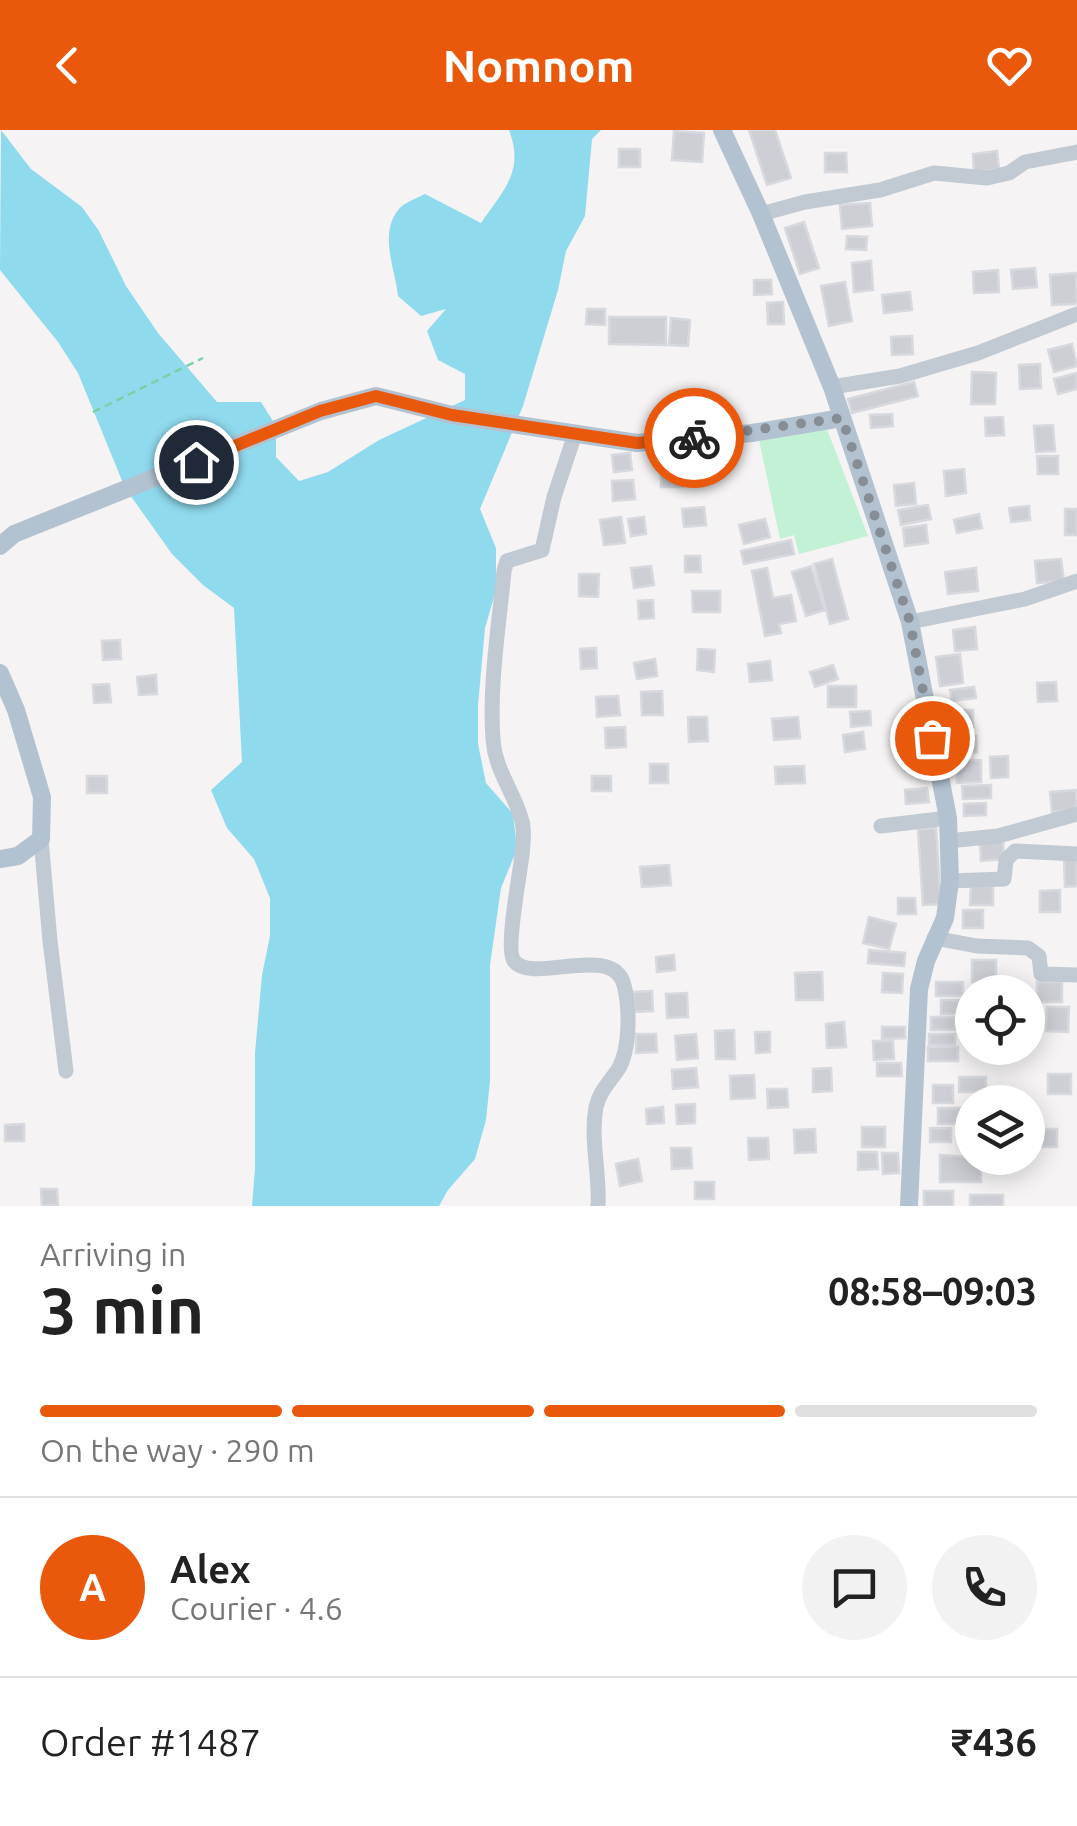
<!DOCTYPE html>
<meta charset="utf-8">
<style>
:root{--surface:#fff;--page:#f2f2f2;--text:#222;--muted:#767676;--line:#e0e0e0;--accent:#ea580c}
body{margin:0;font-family:Ubuntu,sans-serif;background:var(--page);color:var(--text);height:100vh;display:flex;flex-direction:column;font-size:38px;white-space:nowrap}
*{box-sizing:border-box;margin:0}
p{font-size:32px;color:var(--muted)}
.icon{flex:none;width:55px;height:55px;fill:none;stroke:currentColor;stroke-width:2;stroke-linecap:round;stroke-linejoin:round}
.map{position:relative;height:1076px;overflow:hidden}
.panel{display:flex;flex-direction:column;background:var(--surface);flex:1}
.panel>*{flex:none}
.buttons{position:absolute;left:955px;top:845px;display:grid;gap:20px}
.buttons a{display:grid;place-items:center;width:90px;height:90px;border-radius:50%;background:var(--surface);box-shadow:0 5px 25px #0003;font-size:50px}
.pin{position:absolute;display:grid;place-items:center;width:85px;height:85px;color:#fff;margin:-42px;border:5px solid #fff;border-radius:50%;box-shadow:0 2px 10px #0007}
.courier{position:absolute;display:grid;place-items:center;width:100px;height:100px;margin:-50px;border:8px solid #ea580c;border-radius:50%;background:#fff;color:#222;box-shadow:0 2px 12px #0007}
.summary em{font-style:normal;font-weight:600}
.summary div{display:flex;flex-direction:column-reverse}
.summary{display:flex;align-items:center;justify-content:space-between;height:170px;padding:0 40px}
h1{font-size:65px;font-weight:600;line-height:75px}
.bar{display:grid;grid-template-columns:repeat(4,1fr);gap:15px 10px;align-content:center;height:120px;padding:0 40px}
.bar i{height:12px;border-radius:8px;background:var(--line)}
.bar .active{background:var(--accent)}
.bar p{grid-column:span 4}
.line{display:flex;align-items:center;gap:25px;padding:0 40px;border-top:2px solid var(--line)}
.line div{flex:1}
.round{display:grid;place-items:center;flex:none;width:105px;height:105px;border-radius:52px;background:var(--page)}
header{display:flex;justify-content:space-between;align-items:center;height:130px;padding:0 40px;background:var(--accent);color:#fff;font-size:45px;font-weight:600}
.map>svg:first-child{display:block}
.green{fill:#c3f1d5}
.water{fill:#90daee}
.building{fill:#cdcfd5;stroke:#d7d9de;stroke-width:2.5}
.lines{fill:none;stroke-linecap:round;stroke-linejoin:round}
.path{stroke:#7ad0a6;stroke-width:2.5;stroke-dasharray:8 5;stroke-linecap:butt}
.minor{stroke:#c1cad2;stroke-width:15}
.major{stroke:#b3c2d1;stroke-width:18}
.done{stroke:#868d94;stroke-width:10;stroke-dasharray:0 18}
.route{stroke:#ea580c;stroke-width:12}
</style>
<header><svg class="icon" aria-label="back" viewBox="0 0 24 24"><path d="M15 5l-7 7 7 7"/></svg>Nomnom<svg class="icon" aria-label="heart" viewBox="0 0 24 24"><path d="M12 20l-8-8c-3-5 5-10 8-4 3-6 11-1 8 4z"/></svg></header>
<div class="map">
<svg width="1077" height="1076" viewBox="0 0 1077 1076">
<rect width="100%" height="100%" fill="#f5f3f3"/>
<path class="green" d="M825 294 868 406 799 424 794 405 780 409 759 310Z"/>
<path class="water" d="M1 0 31 39 82 77 99 101 126 156 158 203 217 272H261L276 296V327L299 351 328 342 379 310 465 270V244L438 230 427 201 446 179 421 186 398 166C395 138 379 105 398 80 403 73 417 68 425 64L481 93C503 61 525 41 509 0H601L592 9 585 86 566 121 558 160 523 276 480 379 496 418V460L485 498 478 575V614L486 653 513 684 517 719 501 758 490 835V951L486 990 475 1029 448 1060 439 1076H252L255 1039V923L262 845 270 806V768L254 729 227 698 211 660 242 632 234 478 203 455 172 424 125 358 78 243 58 212 0 140Z"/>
<path class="building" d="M749 0H775L791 48 767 55Z
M674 1 704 3 702 32 672 30Z
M619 19H640V37H619Z
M997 21 999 39 974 42 973 24Z
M825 23H846L847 42H825Z
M870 73 872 96 842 99 840 75Z
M804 92 819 138 800 144 785 98Z
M847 106 867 107 866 120 846 119Z
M871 131 873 160 854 162 852 133Z
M1035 138 1037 157 1013 159 1011 140Z
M998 140 999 162 974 163 973 142Z
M1076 143 1077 174 1052 175 1050 145Z
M754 150H771L772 164 754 165Z
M845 152 852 191 829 196 821 156Z
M910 162 912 180 884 183 882 165Z
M783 172 784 194H768L767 173Z
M587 179H605V195L586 194Z
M609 187H666V215L609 214Z
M671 188 690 190 688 216 669 215Z
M912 206 913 224 892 225 891 207Z
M1072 214 1077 236 1054 242 1048 220Z
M1040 234 1041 258 1020 259 1019 235Z
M972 242 996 243 995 274H971Z
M1077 243V259L1058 264 1054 249Z
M914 252 918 266 852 283 848 269Z
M892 284 893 296 871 298 870 285Z
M1003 287 1004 305 986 306 985 288Z
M1053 295 1055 321 1036 322 1034 296Z
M630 323 632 340 614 342 612 325Z
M1037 326H1058V344H1038Z
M661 339H683V357H661Z
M964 339 966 363 946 366 944 341Z
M633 350 635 369 613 371 612 351Z
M914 353 916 374 896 376 894 355Z
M928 375 931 389 901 395 898 380Z
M1029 376 1030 390 1011 392 1009 378Z
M704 377 706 395 684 397 682 379Z
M1065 379H1077V405H1065Z
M979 384 982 398 957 403 954 390Z
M621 387 625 413 604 415 600 390Z
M644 387 646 404 631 406 628 389Z
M765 389 770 407 744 414 739 395Z
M926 395 928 413 905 416 903 398Z
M791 410 794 424 744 434 741 421Z
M685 426H700L701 442H685Z
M832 429 848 489 830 494 814 434Z
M1061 429 1064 451 1037 453 1035 431Z
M651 436 654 455 634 458 631 438Z
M811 436 825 480 806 486 792 442Z
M767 438 773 468 791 465 796 491 779 494 781 503 765 506 752 441Z
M976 438 978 461 948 464 945 442Z
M579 444H599L598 467 579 466Z
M692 461H720V482H693Z
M653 470 654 488 639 489 638 471Z
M975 497 977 519 955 521 953 500Z
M120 510 121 529 103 530 102 511Z
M596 518 597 538 581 539 580 519Z
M698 519 715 520 714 542 697 540Z
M960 524 963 553 940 556 936 527Z
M655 529 657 546 637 549 634 533Z
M770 531 772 550 750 552 748 534Z
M833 535 838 549 815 557 810 542Z
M156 545 157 564 139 565 137 547Z
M1056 552 1057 571 1038 572 1037 553Z
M109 554 111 572 94 573 93 555Z
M828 556H856V577H828Z
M974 557 976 568 952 571 950 560Z
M662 561 663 585H642L641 562Z
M618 566 620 585 597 587 596 567Z
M942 580H973V599L942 600Z
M870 581 871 595 851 597 850 582Z
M688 587H707L708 611 689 612Z
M798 587 800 608 774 610 772 589Z
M625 597 626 617 606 618 605 598Z
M863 602 865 619 845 622 843 605Z
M976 606 977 622 953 624 952 607Z
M1008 626V647L991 648 990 627Z
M981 630V652L957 653 956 631Z
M650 634H668V653H650Z
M804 636 805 653 776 654 775 637Z
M87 646H107V663H87Z
M592 646H611V661H592Z
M991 655V668L963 669 962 656Z
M927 658 929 672 906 674 905 660Z
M1076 660 1077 679 1052 682 1050 662Z
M986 673V685L964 686V674Z
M936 698 941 774 923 775 918 699Z
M1003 710 1004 729 981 731 980 711Z
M1077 727V756L1065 757 1064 728Z
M669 735 671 755 642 757 640 737Z
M971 756H993V775H970Z
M1060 760V782H1040V761Z
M898 768H915L916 784H898Z
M963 780H983V798H963Z
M869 787 896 794 889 819 863 813Z
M869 820 905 823 904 836 868 833Z
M674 825 675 840 657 842 656 827Z
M972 830H996V852H972Z
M822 842 823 870H796L795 843Z
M883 843 903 844 902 863 882 862Z
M936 852H963V866H936Z
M1037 852H1062V872H1037Z
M652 861 653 881 635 882 633 862Z
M687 863 688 887 667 888 666 864Z
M941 870H971V884H941Z
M1047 877H1069L1068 902 1046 901Z
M931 887H955V900H931Z
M844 892 846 917 827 918 826 894Z
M882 897H905V908L882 909Z
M734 900 735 929H716L715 901Z
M755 902H770V922L756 923Z
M636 904H656L657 922 636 923Z
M696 904 698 928 677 930 675 906Z
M929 904H955V915H929Z
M873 911H893L894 929 874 930Z
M928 917H958V931H928Z
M877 933H901L902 946H877Z
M696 938 698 957 673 959 672 940Z
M831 938 832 961 813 962V939Z
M1048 944H1071V964H1048Z
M754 945 755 968 731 969 730 946Z
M959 947H986V962H959Z
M933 955H953V973H933Z
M767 959H787L788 977 768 978Z
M695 974V993L677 994 676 975Z
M663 977 664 993 647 994 646 979Z
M938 978H962V994H938Z
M24 994V1011H5V995Z
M862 997H885V1017H862Z
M930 998H951V1012H930Z
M815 999 816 1022 795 1023 794 1000Z
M1034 999H1057V1017H1034Z
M748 1008H768L769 1029 749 1030Z
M671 1018H691L692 1038 672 1039Z
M858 1022H877L878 1039 858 1040Z
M882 1023H898L899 1043 883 1044Z
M940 1025 981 1028V1052H940Z
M638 1029 642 1051 620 1056 616 1034Z
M695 1052H714V1069H695Z
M41 1059H57L58 1075 42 1076Z
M924 1061H953V1076H924Z
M970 1065H1003V1076H970Z"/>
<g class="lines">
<path class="path" d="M93 282 203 228"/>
<path class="minor" d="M761 84 805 72 880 60 934 43 987 48 1009 43 1025 32 1077 22
M832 257 900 246 978 223 1077 184
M575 304 554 367 542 420 507 431 504 441C499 496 489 554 493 609 495 640 513 660 521 688 525 699 523 714 522 725 520 744 505 820 514 831 532 855 613 812 624 855 630 878 630 918 619 938 610 952 600 960 596 977 590 1010 600 1043 598 1076
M910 492 1025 469 1077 451
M881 696 948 688
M41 709 50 811 66 941
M948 711 998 706 1077 684
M950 751 1004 749 1006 730 1015 721 1077 724
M934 808 977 816 1028 818 1039 826 1041 844 1077 845"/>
<path class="major" d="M722 0 761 84 832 257 910 492 948 688 950 751 945 788 926 831 919 859 909 1076
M0 416 14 404 321 281 376 266 452 285 637 313 752 303 842 288
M0 543 16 580 42 667 41 709 18 726 0 729"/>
</g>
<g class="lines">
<path class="done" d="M694 308 842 288 910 492 932 608"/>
<path class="route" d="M196 332 320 281 376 266 452 285 637 313 694 308"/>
</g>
</svg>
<div class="buttons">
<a><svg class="icon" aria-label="locate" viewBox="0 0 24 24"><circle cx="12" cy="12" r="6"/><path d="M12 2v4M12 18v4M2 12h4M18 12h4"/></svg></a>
<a><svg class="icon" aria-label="layers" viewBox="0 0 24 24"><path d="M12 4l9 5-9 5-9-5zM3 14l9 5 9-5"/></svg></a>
</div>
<div class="pin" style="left:932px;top:608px;background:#ea580c"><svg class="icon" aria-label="bag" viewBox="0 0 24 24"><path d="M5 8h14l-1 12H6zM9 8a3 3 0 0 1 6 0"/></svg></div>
<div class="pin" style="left:196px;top:332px;background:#1f2937"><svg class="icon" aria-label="home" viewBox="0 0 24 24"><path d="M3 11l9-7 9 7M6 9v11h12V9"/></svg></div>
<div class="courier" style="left:694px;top:308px"><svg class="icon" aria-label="bike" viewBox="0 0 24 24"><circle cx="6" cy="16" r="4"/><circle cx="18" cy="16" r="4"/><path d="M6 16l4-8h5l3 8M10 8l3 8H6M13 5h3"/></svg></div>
</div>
<section class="panel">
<div class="summary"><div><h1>3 min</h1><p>Arriving in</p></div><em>08:58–09:03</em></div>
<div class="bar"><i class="active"></i><i class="active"></i><i class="active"></i><i></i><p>On the way · 290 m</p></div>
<div class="line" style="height:180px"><b class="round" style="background:var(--accent);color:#fff">A</b><div><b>Alex</b><p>Courier · 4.6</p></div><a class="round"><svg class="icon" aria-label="chat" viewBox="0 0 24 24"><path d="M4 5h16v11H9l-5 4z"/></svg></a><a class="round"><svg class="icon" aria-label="phone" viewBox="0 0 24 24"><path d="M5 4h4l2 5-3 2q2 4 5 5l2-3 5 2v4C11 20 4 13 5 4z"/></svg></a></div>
<div class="line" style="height:130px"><div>Order #1487</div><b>₹436</b></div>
</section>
